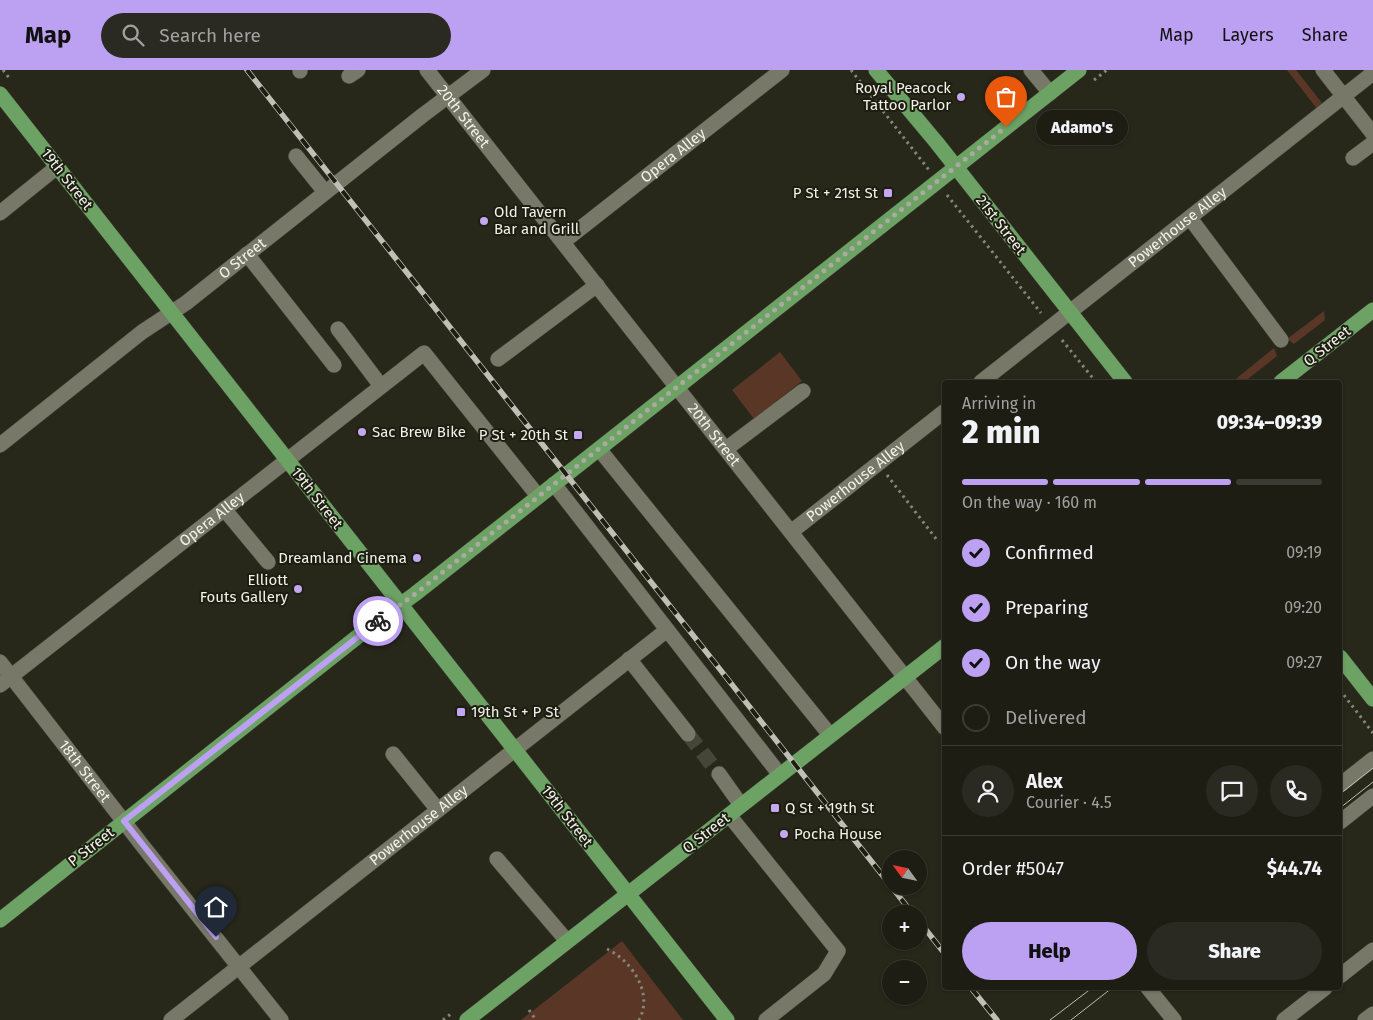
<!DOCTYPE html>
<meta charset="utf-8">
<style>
:root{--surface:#1d1d14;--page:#2a2a22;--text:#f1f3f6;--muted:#a0a2a0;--line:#3b3b34;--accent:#bca0f2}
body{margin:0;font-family:"Fira Sans",sans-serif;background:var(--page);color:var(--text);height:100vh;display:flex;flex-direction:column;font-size:19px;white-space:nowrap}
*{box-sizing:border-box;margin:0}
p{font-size:16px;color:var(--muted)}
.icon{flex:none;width:28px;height:28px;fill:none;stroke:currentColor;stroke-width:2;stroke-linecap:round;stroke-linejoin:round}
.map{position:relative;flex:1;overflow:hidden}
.panel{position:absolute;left:942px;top:310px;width:400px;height:610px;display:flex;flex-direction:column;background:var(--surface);border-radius:5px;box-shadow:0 1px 4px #0004,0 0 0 1px var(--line)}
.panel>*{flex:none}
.needle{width:32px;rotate:303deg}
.tools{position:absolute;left:882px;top:780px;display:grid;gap:10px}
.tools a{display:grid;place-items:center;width:45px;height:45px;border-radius:50%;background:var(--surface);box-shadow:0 1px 4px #0004,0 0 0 1px var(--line);font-size:25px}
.pin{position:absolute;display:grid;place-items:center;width:42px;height:42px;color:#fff;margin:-51px -21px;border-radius:50% 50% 50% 0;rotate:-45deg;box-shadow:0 0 5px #0007}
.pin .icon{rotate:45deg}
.courier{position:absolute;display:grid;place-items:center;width:50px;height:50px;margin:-25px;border:4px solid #bca0f2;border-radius:50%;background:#fff;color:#222;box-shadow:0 1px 6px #0007}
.bubble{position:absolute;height:35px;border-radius:18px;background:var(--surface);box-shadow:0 1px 4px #0004,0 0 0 1px var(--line);font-size:16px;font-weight:800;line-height:35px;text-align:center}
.summary em{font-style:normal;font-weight:800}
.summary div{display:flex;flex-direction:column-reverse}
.summary{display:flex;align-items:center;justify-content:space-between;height:85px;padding:0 20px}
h1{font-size:32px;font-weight:800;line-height:38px}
.bar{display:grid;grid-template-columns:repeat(4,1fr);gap:8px 5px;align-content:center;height:60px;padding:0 20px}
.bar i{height:6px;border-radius:4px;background:var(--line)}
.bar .selected{background:var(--accent)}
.bar p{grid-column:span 4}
.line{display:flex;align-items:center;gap:12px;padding:0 20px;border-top:1px solid var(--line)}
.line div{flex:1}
.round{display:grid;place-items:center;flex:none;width:52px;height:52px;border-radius:26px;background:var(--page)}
ol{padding:0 20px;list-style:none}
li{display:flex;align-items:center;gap:15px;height:55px}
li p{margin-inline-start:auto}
li .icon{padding:5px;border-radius:50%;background:var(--accent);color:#111;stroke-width:4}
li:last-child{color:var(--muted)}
li i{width:28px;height:28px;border:2px solid var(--line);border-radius:50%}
.button{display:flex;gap:10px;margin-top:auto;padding:10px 20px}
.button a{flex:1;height:58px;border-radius:30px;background:var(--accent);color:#111;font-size:20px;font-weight:800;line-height:58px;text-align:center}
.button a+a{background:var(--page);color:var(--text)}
header{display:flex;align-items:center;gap:30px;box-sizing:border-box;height:70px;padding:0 25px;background:var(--accent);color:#111}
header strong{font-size:24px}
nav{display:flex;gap:28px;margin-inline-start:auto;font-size:18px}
.search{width:350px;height:45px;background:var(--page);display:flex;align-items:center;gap:12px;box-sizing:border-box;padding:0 18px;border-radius:28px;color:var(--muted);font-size:19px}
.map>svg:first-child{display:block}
.green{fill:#5a3627}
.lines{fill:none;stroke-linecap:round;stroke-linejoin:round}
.minor-tunnel{stroke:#454539;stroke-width:15;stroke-dasharray:15 8;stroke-linecap:butt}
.minor-casing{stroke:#414237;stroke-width:16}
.major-casing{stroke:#414237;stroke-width:16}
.path{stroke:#84857a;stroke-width:3;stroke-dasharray:2.5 4;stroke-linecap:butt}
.minor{stroke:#777868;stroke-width:15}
.major{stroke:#6da265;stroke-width:15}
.tram{stroke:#bfbfb5;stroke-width:1}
.rail-casing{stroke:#bfbfb5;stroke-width:5.5}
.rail{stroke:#1d1e11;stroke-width:4;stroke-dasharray:11;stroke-linecap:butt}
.done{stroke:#aaaaa0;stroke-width:5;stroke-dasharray:0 9}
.route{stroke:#bca0f2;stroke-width:6}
.poi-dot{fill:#c4a7f1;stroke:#1d1e11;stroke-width:2}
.labels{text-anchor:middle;stroke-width:4;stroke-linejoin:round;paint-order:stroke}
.poi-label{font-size:15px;fill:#f0f1e8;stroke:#1d1e11;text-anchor:end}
.street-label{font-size:15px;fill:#f0f1e8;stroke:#1d1e11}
</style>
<header>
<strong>Map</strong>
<div class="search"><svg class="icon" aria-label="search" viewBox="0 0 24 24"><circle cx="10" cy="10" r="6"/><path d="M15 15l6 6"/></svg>Search here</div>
<nav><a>Map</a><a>Layers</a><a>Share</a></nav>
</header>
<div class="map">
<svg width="1373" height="950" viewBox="0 0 1373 950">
<rect width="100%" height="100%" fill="#27271a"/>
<path class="green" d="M1287 0H1296L1322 33 1317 39Z
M1324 241 1325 250 1294 274 1287 269Z
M1274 278 1277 286 1244 312H1232Z
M780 282 802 311 754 349 732 320Z
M622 871 683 950H521Z"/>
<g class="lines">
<path class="minor-tunnel" d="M688 664 719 704"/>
<defs>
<g id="minor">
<path d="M300 0V1"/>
<path id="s1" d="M427 0 945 658"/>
<path d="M1031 0 1050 23"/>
<path d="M1323 0 1373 64"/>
<path d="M349 6 358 0"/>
<path d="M296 86 325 122"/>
<path d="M1353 88 1373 73"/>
<path d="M0 143 57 97"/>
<path d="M1190 148 1281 270"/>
<path id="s2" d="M563 172 782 0"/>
<path d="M247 184 334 295"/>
<path d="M338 259 381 316"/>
<path d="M498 289 597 215"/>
<path id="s3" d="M981 312 1373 3"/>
<path id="s4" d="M0 375 142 262 186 233 423 45 483 0"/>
<path d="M599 379 830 665"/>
<path d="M726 379 803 321"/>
<path d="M554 414 780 705"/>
<path d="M224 439 268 492"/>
<path id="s5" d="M791 462 945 341"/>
<path d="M629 589 688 664"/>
<path id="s6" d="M0 592 142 775 281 950"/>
<path id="s7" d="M0 615 424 283 538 426"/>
<path d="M393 684 438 740"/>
<path d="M719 704 741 735"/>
<path d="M1340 715 1373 689"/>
<path d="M729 745 838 881 824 904 766 950"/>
<path d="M1340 752 1373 726"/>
<path d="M497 789 567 871"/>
<path d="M1340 906 1373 880"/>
<path d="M1148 918 1174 950"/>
<path id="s8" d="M171 950 667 560"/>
<path d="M1284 950 1325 918"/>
<path d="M1365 950 1373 944"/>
</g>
<path id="major" d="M876 0 937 73 1125 312
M0 24 727 950
M1281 312 1373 240
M1340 587 1373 629
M0 850 371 556 415 524 1079 0
M467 950 945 576"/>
</defs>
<use href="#minor" class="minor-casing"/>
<use href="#major" class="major-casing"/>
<path class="path" d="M3 0 10 9
M851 0 929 100
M1094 10 1107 0
M947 125 1041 243
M1062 270 1096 312
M887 405 937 470
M1340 620 1373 663
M607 879C631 890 654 923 639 950
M529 940 536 950
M443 950 452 943"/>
<use href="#minor" class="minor"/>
<use href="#major" class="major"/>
<path class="tram" d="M1340 724 1373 698
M1340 738 1373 712
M1050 950 1092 918
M1071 950 1112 918"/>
<defs>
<path id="rail" d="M247 0 913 844
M919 851 945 884
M971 918 997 950"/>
</defs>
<use href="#rail" class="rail-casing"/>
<use href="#rail" class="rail"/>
</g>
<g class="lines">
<path class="done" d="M378 551 415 524 1006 57"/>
<path class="route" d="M216 867 124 751 378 551"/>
</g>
<g class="poi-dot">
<circle cx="961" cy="27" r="5"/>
<rect x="883" y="118" width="10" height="10" rx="2.5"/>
<circle cx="484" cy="151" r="5"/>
<circle cx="362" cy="362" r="5"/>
<rect x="573" y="360" width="10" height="10" rx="2.5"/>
<circle cx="417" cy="488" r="5"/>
<circle cx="298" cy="519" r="5"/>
<rect x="456" y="637" width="10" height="10" rx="2.5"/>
<rect x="770" y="733" width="10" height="10" rx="2.5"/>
<circle cx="784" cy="764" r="5"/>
</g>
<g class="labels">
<g class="poi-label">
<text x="951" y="23">Royal Peacock<tspan x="951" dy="17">Tattoo Parlor</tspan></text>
<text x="878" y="128">P St + 21st St</text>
<text x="494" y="147" text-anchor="start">Old Tavern<tspan x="494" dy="17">Bar and Grill</tspan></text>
<text x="372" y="367" text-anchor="start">Sac Brew Bike</text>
<text x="568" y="370">P St + 20th St</text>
<text x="407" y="493">Dreamland Cinema</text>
<text x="288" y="515">Elliott<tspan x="288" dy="17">Fouts Gallery</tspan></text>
<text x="471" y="647" text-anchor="start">19th St + P St</text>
<text x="785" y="743" text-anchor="start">Q St + 19th St</text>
<text x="794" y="769" text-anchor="start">Pocha House</text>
</g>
<g class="street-label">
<text dy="5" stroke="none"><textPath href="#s1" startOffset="59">20th Street</textPath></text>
<text dy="5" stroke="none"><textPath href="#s2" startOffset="140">Opera Alley</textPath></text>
<text transform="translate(67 109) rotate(52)" y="5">19th Street</text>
<text transform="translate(1001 155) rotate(52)" y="5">21st Street</text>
<text dy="5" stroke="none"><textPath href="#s3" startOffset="250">Powerhouse Alley</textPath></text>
<text dy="5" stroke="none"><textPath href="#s4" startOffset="306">O Street</textPath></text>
<text transform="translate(1327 276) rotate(-38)" y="5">Q Street</text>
<text dy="5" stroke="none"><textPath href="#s1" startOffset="464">20th Street</textPath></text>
<text dy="5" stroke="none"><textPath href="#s5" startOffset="82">Powerhouse Alley</textPath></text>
<text transform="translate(317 428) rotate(52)" y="5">19th Street</text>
<text dy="5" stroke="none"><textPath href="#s7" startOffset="269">Opera Alley</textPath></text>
<text dy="5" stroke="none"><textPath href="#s6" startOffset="138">18th Street</textPath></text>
<text transform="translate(567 746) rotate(52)" y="5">19th Street</text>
<text dy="5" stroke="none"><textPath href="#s8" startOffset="315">Powerhouse Alley</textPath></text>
<text transform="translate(706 763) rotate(-38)" y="5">Q Street</text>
<text transform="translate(91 777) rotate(-38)" y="5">P Street</text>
</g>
</g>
</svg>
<div class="tools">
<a><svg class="needle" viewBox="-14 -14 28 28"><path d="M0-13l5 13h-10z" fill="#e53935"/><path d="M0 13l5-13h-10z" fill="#a0a2a0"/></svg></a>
<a>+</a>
<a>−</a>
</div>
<div class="pin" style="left:1006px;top:57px;background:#ea580c"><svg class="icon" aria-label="bag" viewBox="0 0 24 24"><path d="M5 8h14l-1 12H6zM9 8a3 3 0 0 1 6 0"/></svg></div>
<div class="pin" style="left:216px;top:867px;background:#1f2937"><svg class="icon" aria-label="home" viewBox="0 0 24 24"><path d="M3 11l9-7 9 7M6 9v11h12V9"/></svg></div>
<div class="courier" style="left:378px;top:551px"><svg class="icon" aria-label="bike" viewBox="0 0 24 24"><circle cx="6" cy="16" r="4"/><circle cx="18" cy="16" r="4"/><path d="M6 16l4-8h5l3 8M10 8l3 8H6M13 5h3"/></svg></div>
<div class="bubble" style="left:1036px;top:40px;width:92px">Adamo's</div>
<section class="panel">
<div class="summary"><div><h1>2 min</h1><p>Arriving in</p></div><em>09:34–09:39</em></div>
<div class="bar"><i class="selected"></i><i class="selected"></i><i class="selected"></i><i></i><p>On the way · 160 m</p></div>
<ol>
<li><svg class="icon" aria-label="check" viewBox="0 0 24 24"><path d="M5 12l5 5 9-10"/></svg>Confirmed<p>09:19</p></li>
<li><svg class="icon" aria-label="check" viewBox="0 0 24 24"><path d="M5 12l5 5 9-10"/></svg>Preparing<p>09:20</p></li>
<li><svg class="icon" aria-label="check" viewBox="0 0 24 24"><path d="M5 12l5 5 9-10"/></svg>On the way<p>09:27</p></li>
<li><i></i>Delivered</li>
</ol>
<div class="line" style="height:90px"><a class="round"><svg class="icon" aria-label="person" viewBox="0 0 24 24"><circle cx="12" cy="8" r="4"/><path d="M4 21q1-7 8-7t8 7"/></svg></a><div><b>Alex</b><p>Courier · 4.5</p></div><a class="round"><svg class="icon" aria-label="chat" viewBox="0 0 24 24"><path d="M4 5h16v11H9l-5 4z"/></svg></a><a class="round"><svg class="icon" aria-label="phone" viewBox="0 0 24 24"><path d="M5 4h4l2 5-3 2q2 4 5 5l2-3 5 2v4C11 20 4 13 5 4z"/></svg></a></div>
<div class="line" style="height:65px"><div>Order #5047</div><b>$44.74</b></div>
<div class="button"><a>Help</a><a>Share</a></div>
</section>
</div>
